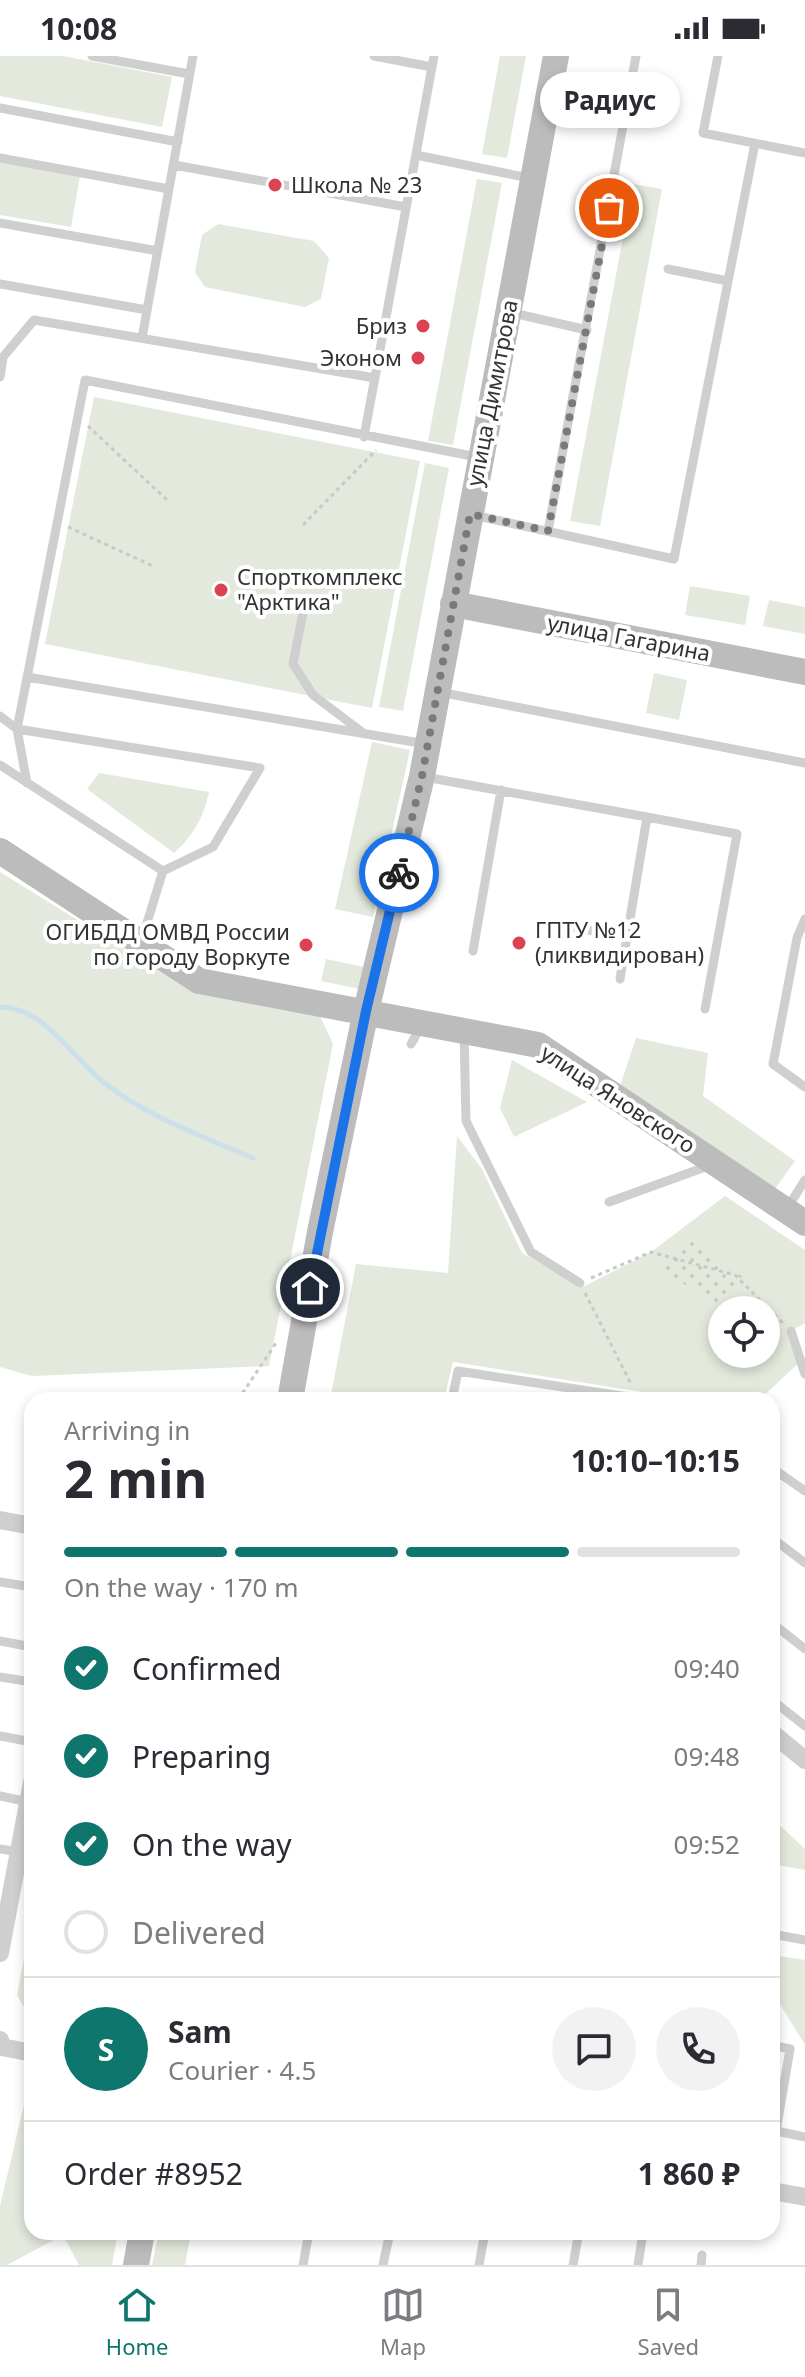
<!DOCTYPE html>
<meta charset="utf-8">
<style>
:root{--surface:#fff;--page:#f2f2f3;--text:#2b2b33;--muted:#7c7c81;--line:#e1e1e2;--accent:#0f766e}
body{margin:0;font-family:"Noto Sans",sans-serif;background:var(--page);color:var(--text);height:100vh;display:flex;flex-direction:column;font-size:30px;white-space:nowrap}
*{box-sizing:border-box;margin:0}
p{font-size:26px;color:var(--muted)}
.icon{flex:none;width:44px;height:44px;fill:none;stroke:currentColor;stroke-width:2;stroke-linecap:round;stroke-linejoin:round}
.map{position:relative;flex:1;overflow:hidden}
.details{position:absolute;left:24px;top:1336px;width:756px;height:848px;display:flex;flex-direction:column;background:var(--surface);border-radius:24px;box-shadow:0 4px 12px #0003}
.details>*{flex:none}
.controls{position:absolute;left:708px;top:1240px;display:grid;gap:16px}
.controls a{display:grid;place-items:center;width:72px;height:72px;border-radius:50%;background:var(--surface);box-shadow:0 4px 12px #0003;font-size:40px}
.pin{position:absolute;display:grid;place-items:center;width:68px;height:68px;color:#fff;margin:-34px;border:4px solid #fff;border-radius:50%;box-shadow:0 2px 8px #0007}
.courier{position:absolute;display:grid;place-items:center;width:80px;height:80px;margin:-40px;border:6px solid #1a73e8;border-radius:50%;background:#fff;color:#222;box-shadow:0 2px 10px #0007}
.bubble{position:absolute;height:56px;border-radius:28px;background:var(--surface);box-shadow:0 4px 12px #0003;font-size:26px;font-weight:700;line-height:56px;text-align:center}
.head em{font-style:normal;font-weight:700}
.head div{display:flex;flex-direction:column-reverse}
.head{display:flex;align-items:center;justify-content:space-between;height:136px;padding:0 40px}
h1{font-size:52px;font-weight:700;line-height:60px}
.bar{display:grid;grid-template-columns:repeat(4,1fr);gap:12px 8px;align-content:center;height:96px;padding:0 40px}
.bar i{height:10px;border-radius:6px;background:var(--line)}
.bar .active{background:var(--accent)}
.bar p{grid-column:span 4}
.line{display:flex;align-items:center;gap:20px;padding:0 40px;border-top:2px solid var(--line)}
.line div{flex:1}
.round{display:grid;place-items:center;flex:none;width:84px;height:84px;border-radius:42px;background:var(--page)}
ol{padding:0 40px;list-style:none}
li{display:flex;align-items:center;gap:24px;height:88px}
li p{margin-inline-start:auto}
li .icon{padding:8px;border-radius:50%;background:var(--accent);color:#fff;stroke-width:4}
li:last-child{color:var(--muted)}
li i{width:44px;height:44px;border:4px solid var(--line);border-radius:50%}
.status{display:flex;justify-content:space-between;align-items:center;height:56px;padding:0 40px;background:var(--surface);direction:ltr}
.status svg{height:22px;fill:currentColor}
.tabs{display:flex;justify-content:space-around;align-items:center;height:112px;border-top:2px solid var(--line);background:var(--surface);font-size:22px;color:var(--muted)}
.tabs a{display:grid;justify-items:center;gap:4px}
.tabs .active{color:var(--accent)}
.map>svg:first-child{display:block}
.green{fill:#e3e9dc;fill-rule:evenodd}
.park{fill:url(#park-dots)}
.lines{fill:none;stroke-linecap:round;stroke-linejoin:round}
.stream{stroke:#cde0ea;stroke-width:5}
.path{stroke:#c9c9c9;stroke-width:3;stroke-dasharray:4 4;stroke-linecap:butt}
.lane{stroke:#cfcfcf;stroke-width:9}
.street{stroke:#cfcfcf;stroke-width:18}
.secondary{stroke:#bcbcbc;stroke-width:26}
.done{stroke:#7a7a7a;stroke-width:8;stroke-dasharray:0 14.4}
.route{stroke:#1a73e8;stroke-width:10}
.poi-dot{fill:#db4354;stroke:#fff;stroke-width:3}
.labels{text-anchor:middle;stroke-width:8;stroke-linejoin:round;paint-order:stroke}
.poi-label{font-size:22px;fill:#323232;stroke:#fff;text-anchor:start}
.street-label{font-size:22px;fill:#323232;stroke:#fff}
</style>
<div class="status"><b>10:08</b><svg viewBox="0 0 49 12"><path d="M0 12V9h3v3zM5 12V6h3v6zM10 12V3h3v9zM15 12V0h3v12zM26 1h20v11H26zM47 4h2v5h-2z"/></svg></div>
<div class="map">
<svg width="805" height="2209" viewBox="0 0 805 2209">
<defs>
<pattern id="park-dots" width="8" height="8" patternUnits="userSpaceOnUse" patternTransform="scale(2)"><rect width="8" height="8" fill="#e3e9dc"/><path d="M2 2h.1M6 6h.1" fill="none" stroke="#c3c8bd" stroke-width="1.8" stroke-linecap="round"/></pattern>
</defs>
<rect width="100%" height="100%" fill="#fff"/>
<path class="green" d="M0 0H63L172 21 162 71 0 40Z
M500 0H526L507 102 482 98Z
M0 106 80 120 71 171 0 159Z
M477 123 502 127 453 389 428 385Z
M633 128 662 133 600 470 570 465Z
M218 168 314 185 329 202 321 243 305 251 205 231 195 216 202 179Z
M94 341 420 405 372 652 45 588Z
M425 407 449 412 403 655 379 651Z
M690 530 750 540 745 569 685 559Z
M769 544 805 551V578L763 570Z
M654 617 687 624 679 664 646 657Z
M372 686 410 694 373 861 335 853Z
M99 717 209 736C203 762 194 779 174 797L87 733Z
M0 816 197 938 320 960 333 988 269 1310 32 1320 0 1311Z
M326 903 364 911 360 933 321 925Z
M636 982 708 997 703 1040 795 1105 772 1137 619 1033Z
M512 1004 587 1046 514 1081 500 1052Z
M457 1080 482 1113 522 1197 583 1231 651 1196 725 1140 805 1194V1267L791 1275 800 1306 759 1344H693L453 1306 444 1344H330L356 1208 448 1217ZM722 1254H766V1298H722Z
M772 1762 805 1793V1814L772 1808Z
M32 1861V1966L17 1939Z
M772 1899 805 1904V1989L772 1935Z
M32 2015V2176H118L112 2209H79L63 2179 7 2209H0V2150Z
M159 2176H191L185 2209H152Z"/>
<path class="park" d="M686 1182 743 1221 721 1253 662 1213Z"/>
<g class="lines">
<path class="stream" d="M0 951C43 951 70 998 101 1024 140 1057 206 1083 253 1102"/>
<path class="path" d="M88 370 167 444
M303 469 376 394
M68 471 155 511
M591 1222 651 1196 735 1219 783 1267
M585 1237 632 1330
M238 1344 278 1284"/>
<path class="lane" d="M92 0 189 18
M374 0 432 11
M718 0 703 77 805 97
M0 52 178 86
M416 99 529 122
M0 102 169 133
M174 109 406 151
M0 167 158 195
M668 213 728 225
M0 228 147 254
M513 257 587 274
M142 282 193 0
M0 321 3 301 34 264 375 322
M364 381 434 0
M473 459 674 503 755 87
M548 475 636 0
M304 551 293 608 313 639 362 676
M27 621 426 688
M439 636 805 707
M0 660 17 673 260 712 213 791 163 815 142 883
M0 709 163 815
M425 721 647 761 620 923
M27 727 17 673 85 324 477 401
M647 761 737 778 705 953
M805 863 797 882 773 1008 805 1031
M555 868 627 881
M473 895 501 734
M464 976 466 1065 531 1196 580 1227
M411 988 420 972
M609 1146 708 1110
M788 1151 805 1124
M791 1275 805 1318
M452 1344 458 1315 648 1344
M772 1412 805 1435
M772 1482 805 1507
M0 1526 32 1531
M772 1567 805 1593
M0 1585 32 1591
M0 1621 32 1626
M772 1644 805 1670
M0 1680 32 1686
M0 1740 28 1746
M0 1793 19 1796
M772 1878 805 1884
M772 1989 790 1993 776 2075
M772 2074 805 2081
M303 2209 309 2176
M383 2209 390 2176
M479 2209 485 2176
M573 2209 579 2176
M638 2209 643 2176
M701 2209 702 2199"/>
<path class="street" d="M0 1464 32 1470
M772 1677 805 1704
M0 1897 32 1726
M0 1984 2 1991 32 1997
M772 2135 805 2141"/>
<path class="secondary" d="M453 548 805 616
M0 795 199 925 538 989 805 1167
M290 1344 320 1176 366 955 422 720 556 0
M136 2209 142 2176"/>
</g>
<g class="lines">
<path class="done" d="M399 817 422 720 470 458 548 475 609 152"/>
<path class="route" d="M310 1232 366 955 399 817"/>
</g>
<g class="poi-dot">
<circle cx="275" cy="129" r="8"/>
<circle cx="423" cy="270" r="8"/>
<circle cx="418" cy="302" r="8"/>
<circle cx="221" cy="534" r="8"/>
<circle cx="519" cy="887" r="8"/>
<circle cx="306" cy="889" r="8"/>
</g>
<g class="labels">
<g class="poi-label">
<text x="291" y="137">Школа № 23</text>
<text x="407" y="278" text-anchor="end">Бриз</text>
<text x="402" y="310" text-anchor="end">Эконом</text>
<text x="237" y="529">Спорткомплекс<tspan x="237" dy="25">"Арктика"</tspan></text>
<text x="535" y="882">ГПТУ №12<tspan x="535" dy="25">(ликвидирован)</tspan></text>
<text x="290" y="884" text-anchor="end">ОГИБДД ОМВД России<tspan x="290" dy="25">по городу Воркуте</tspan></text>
</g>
<g class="street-label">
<text transform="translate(492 337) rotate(-79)" y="8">улица Димитрова</text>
<text transform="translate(629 582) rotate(11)" y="8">улица Гагарина</text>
<text transform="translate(618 1043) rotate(33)" y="8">улица Яновского</text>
</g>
</g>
</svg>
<div class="controls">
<a><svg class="icon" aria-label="locate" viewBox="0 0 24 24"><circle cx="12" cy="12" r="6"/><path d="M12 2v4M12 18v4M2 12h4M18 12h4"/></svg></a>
</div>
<div class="pin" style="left:609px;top:152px;background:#ea580c"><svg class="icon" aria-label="bag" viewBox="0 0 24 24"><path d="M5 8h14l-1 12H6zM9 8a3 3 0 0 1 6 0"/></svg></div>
<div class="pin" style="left:310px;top:1232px;background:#1f2937"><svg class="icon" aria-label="home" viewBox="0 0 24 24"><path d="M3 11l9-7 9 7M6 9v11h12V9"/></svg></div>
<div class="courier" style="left:399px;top:817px"><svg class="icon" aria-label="bike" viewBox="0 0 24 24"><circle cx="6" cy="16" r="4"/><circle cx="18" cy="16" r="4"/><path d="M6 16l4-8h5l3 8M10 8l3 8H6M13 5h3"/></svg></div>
<div class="bubble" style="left:540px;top:16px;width:140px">Радиус</div>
<section class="details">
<div class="head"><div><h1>2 min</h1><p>Arriving in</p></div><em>10:10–10:15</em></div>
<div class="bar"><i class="active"></i><i class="active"></i><i class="active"></i><i></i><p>On the way · 170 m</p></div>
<ol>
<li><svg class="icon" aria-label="check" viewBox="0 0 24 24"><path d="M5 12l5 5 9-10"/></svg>Confirmed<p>09:40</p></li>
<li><svg class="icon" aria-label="check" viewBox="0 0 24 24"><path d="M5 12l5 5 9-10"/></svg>Preparing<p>09:48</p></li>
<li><svg class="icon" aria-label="check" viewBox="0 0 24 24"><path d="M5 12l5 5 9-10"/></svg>On the way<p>09:52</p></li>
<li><i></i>Delivered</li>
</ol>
<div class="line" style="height:144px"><b class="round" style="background:var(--accent);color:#fff">S</b><div><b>Sam</b><p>Courier · 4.5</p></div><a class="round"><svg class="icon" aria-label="chat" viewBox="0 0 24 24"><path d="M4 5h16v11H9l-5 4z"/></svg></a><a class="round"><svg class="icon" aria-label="phone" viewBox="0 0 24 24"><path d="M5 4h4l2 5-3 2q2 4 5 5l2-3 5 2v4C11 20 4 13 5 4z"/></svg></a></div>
<div class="line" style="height:104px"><div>Order #8952</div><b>1 860 ₽</b></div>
</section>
</div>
<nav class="tabs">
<a class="active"><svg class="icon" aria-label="home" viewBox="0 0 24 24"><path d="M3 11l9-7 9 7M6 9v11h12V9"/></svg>Home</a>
<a><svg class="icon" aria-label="map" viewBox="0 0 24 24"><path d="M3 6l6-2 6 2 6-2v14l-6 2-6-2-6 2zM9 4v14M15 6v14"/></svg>Map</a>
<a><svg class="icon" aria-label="saved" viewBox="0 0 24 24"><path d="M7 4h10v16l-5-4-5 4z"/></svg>Saved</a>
</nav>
